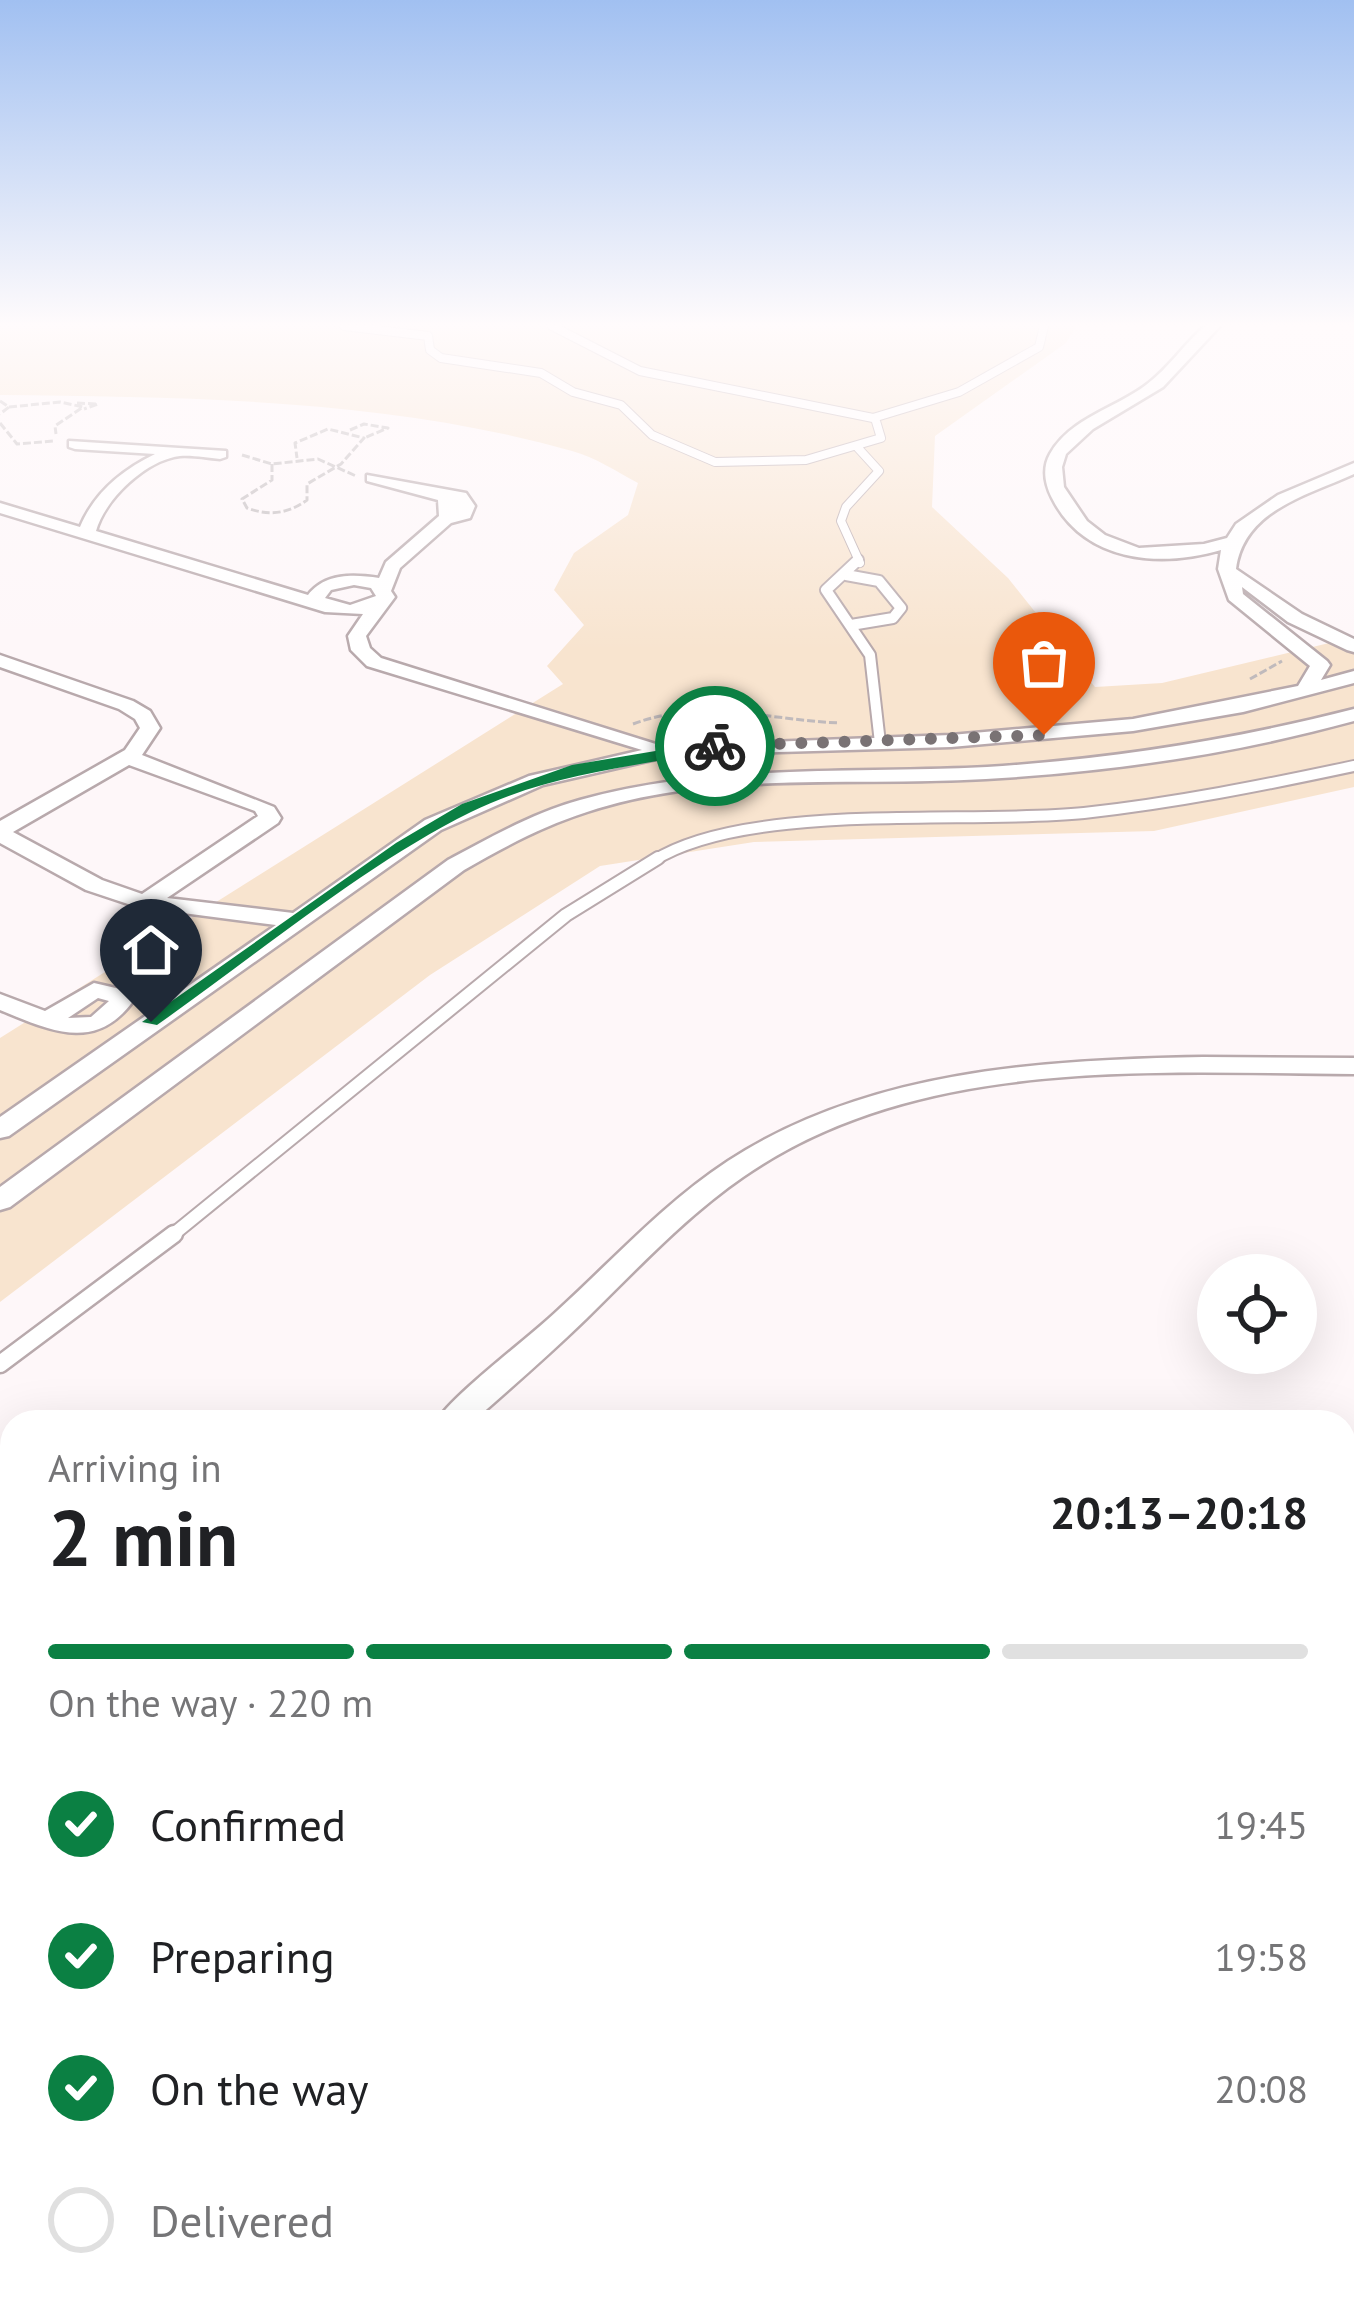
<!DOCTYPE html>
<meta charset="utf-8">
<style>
:root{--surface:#fff;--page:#f2f2f2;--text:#202124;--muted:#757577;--line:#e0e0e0;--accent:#0b8043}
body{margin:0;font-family:"PT Sans",sans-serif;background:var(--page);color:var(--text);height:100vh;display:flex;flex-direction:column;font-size:45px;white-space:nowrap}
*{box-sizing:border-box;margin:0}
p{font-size:39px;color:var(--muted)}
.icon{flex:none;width:66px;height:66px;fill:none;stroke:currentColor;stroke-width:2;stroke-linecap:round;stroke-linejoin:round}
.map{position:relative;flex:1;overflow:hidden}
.sheet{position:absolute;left:0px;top:1410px;width:1356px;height:903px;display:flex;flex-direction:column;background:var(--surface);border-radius:36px 36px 0 0;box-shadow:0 12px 48px #0002}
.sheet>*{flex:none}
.buttons{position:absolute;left:1197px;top:1254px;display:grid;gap:24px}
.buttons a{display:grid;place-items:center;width:120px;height:120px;border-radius:50%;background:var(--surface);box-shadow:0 12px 48px #0002;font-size:60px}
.pin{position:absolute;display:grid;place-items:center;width:102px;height:102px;color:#fff;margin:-123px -51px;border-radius:50% 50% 50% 0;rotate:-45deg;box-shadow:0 0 12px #0007}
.pin .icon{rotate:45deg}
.courier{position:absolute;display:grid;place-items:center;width:120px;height:120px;margin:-60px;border:9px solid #0b8043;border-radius:50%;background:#fff;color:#222;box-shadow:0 3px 15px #0007}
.overview em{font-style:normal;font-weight:600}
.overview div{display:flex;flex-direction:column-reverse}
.overview{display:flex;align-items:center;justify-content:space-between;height:204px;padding:0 48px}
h1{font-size:78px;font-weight:600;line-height:90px}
.bar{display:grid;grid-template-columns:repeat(4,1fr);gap:18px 12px;align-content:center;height:144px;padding:0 48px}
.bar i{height:15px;border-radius:9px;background:var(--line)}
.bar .active{background:var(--accent)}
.bar p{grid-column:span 4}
ol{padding:0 48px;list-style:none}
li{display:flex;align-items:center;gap:36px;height:132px}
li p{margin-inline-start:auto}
li .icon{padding:12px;border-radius:50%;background:var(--accent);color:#fff;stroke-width:4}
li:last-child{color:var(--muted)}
li i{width:66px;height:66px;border:6px solid var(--line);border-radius:50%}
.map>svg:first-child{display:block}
.green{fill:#f8e4cf}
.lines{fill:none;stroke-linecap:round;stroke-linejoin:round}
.lane-far3-casing{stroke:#b8a9ac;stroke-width:10}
.lane-far2-casing{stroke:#b8a9ac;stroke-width:14}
.lane-far1-casing{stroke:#b8a9ac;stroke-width:16}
.lane-casing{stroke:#b8a9ac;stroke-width:21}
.street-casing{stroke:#b8a9ac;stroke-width:5}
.path{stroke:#c0babc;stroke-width:3;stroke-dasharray:8 3;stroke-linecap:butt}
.lane-far3{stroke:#fff;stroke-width:8}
.lane-far2{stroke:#fff;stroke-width:10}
.lane-far1{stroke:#fff;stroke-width:12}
.lane{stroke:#fff;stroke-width:16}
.street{fill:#fff;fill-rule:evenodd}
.route{fill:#0b8043}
.done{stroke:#797274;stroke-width:12;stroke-dasharray:0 21.6}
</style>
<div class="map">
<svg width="1354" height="2312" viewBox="0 0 1354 2312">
<rect width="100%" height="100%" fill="#fef7f9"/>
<path class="green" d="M0 326H1076L1066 343 935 436 932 507 1008 578 1095 687 1162 683 1354 637V787L1154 831 754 842 600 866 430 975 0 1302V1038L563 684 547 666 584 625 554 590 574 553 628 515 638 483C617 472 595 457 572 451 389 399 189 397 0 395Z"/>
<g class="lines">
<defs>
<path id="lane-far3" d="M344 326 428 336 430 350 441 358 541 373 573 392 621 405 652 435 715 462 806 460 881 438 875 418
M552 326 640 371 873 418 959 392 1039 347 1044 326
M858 448 879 471 846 507 841 521 860 563"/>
<path id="lane-far2" d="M858 560 826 590 870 655 880 743
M846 575 879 581 901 608 893 618 851 625
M653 861C747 801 969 825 1084 813 1175 803 1265 785 1354 766"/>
<path id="lane-far1" d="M170 1237 566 915 658 858"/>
<path id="lane" d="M0 1364 174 1234"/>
<path id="street" d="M1205 326H1220L1163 387 1093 429 1066 454 1062 467 1064 487 1087 521 1105 535 1139 548 1204 544 1227 538 1236 524 1278 495 1354 463V474C1306 496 1244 510 1236 569L1302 614 1354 639V652L1347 650 1288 622 1242 587 1243 594 1327 661 1330 665 1321 680 1354 671V683L1243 712 1133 731 951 747 674 755 543 785 441 830 9 1136 0 1138V1117L276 925 137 907 86 890 0 843V821L125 750 140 728 135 719 119 709 0 667V655L133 701 150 711 160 728 142 755 274 807 281 818 278 823 167 898 293 913 425 820 529 776 642 750 367 666 351 650 348 636 363 614 325 612 0 513V503L80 527C94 493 122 470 155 454L75 449 69 447V441L226 451V457L220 459C208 458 193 455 180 456 146 460 105 499 96 531L308 595C325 573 353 574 379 578L386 562 439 516 438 500 367 481V475L466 493 475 506 470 518 451 523 400 568 391 591 395 597 366 636 370 648 381 658 662 746 951 735 1133 719 1298 686 1310 666 1229 600 1218 569 1221 550C1159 568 1084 562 1052 498 1045 484 1042 468 1050 454 1070 418 1116 408 1146 385 1169 368 1184 344 1205 326ZM354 585 371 588 376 596 350 605 325 598 331 590ZM129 765 255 811 258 816 142 894 102 880 13 832Z
M1354 709V721C1234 754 1110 772 986 779 855 787 713 770 587 812 543 826 504 847 464 870L10 1207 0 1210V1187L448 860C491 837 533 813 580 800 713 763 850 774 987 767 1111 759 1233 740 1354 709Z
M94 983 133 992 136 997C98 1053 53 1032 0 1010V994L45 1011ZM98 998 109 1001 91 1017 68 1018Z
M1203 1057 1354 1058V1074C1152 1073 918 1055 743 1177 685 1217 637 1269 587 1318 550 1354 511 1388 472 1422H436C452 1395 530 1337 557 1311 613 1260 664 1203 728 1161 868 1070 1042 1060 1203 1057Z
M12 1769V1806L0 1810V1773Z"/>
</defs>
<use href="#lane-far3" class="lane-far3-casing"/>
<use href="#lane-far2" class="lane-far2-casing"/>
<use href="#lane-far1" class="lane-far1-casing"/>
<use href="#lane" class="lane-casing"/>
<use href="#street" class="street-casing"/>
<path class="path" d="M0 401 9 407 0 414
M77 403 98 404 84 409
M9 407 60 402 83 407 55 426 56 434
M0 423 17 444 54 441
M350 430 364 424 388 428 364 438
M242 455 272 464 318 459 356 476
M272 464V480L242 499 247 508C269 516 288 514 307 500V484L341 464 364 438 328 429 295 443 297 458
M1250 679 1282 661
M633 724C702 698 769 720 840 723"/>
<use href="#lane-far3" class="lane-far3"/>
<use href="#lane-far2" class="lane-far2"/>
<use href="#lane-far1" class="lane-far1"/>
<use href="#lane" class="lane"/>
<use href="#street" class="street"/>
</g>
<linearGradient id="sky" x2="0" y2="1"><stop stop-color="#a1c0f1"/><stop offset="0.5" stop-color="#fffbfc"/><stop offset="1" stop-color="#fffbfc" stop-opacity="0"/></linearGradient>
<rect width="1354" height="650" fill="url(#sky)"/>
<path class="route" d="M715 741 721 749C636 767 550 773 471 812 362 866 257 955 157 1025L142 1022 396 843 462 804 572 765Z"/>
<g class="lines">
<path class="done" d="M715 746 1044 735"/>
</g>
</svg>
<div class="buttons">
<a><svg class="icon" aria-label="locate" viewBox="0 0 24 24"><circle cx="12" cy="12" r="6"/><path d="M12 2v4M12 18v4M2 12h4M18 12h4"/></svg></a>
</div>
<div class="pin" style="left:1044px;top:735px;background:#ea580c"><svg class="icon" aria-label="bag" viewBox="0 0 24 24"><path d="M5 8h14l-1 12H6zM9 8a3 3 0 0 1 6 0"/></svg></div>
<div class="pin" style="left:151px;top:1022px;background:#1f2937"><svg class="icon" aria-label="home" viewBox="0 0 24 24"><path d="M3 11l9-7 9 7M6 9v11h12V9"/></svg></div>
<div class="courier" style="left:715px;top:746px"><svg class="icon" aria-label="bike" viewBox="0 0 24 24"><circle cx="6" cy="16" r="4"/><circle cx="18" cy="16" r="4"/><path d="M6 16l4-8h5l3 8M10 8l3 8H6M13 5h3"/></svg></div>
<section class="sheet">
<div class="overview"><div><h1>2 min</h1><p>Arriving in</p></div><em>20:13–20:18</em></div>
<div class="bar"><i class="active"></i><i class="active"></i><i class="active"></i><i></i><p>On the way · 220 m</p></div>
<ol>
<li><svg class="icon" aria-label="check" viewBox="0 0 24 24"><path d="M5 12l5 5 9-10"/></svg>Confirmed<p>19:45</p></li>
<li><svg class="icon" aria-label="check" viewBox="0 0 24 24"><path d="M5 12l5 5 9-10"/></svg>Preparing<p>19:58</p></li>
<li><svg class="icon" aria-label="check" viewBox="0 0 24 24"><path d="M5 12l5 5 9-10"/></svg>On the way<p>20:08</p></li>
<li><i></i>Delivered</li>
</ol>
</section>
</div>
